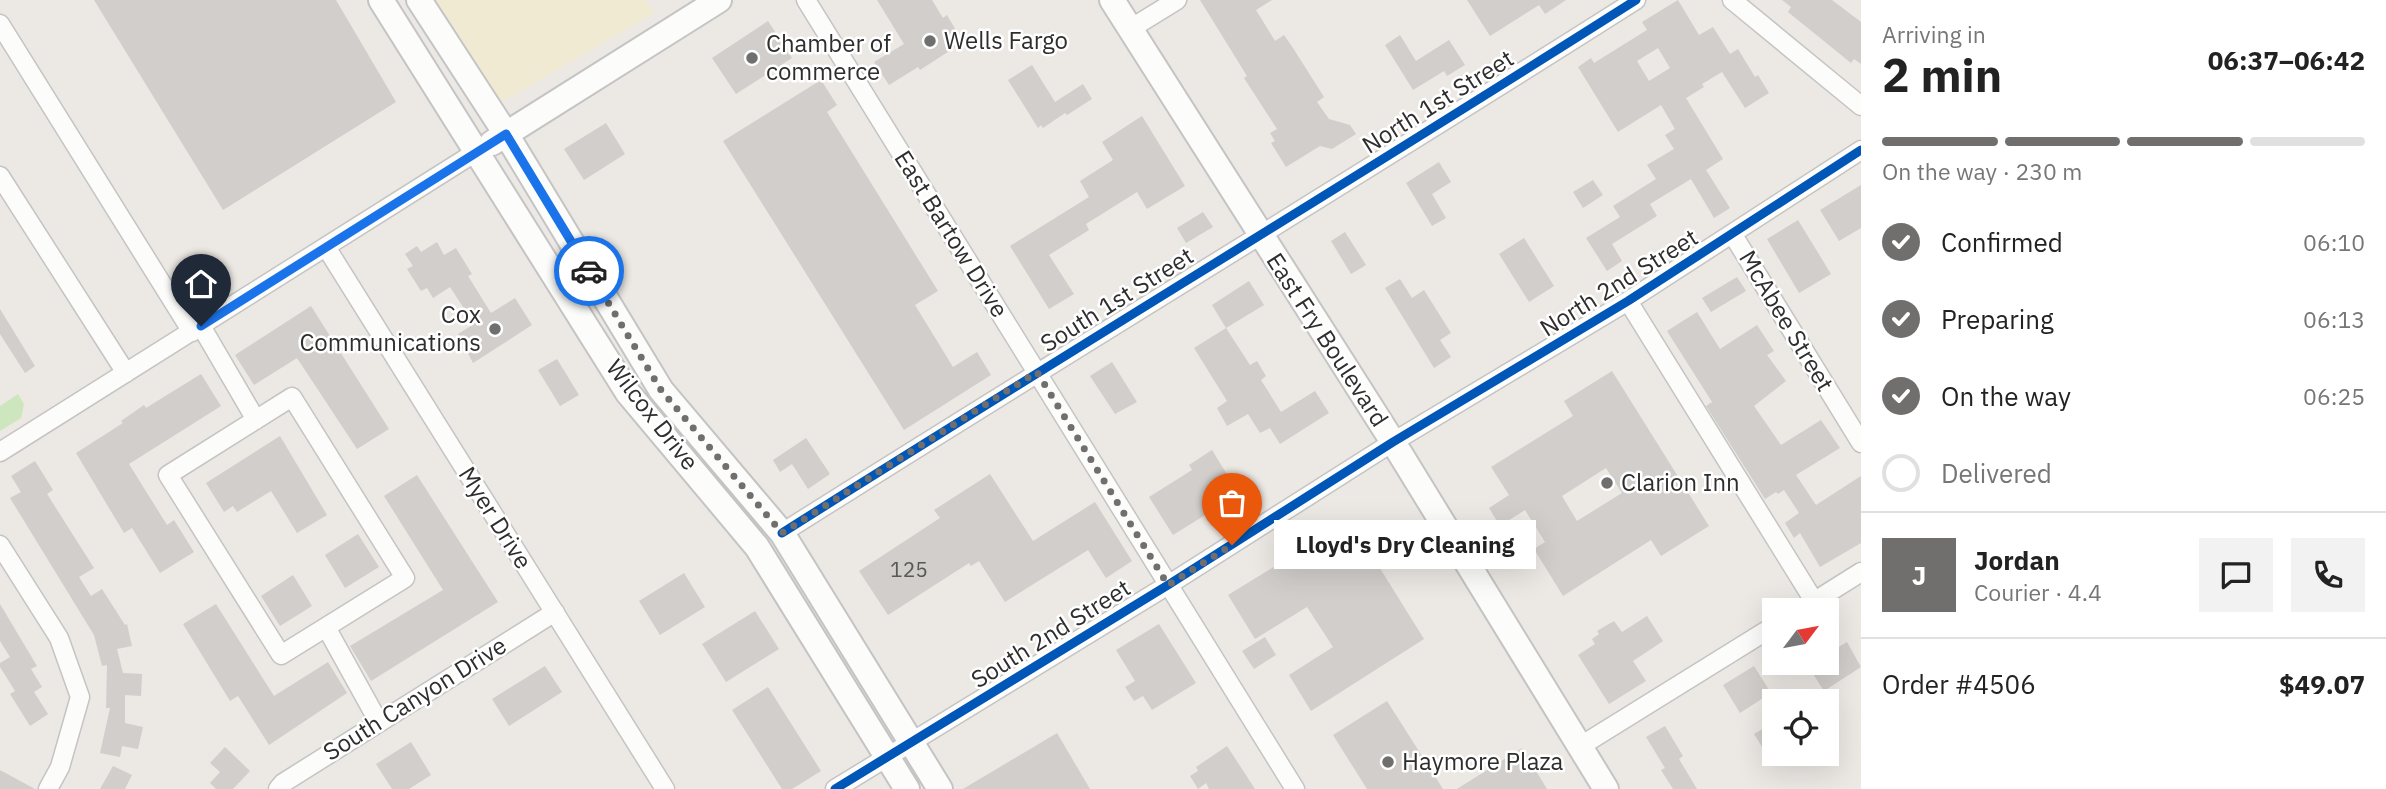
<!DOCTYPE html>
<meta charset="utf-8">
<style>
:root{--surface:#fff;--page:#f2f2f2;--text:#222;--muted:#767676;--line:#e0e0e0;--accent:#706f6e}
body{margin:0;font-family:"IBM Plex Sans",sans-serif;background:var(--page);color:var(--text);height:100vh;display:flex;flex-direction:column;font-size:26px;white-space:nowrap}
*{box-sizing:border-box;margin:0}
p{font-size:23px;color:var(--muted)}
.icon{flex:none;width:38px;height:38px;fill:none;stroke:currentColor;stroke-width:2;stroke-linecap:round;stroke-linejoin:round}
.map{position:relative;flex:1;overflow:hidden}
.side{display:flex;flex-direction:column;background:var(--surface);width:525px}
.side>*{flex:none}
.needle{width:46px;rotate:58deg}
.controls{position:absolute;left:1762px;top:598px;display:grid;gap:14px}
.controls a{display:grid;place-items:center;width:77px;height:77px;border-radius:0px;background:var(--surface);box-shadow:0 7px 28px #0002;font-size:35px}
.pin{position:absolute;display:grid;place-items:center;width:60px;height:60px;color:#fff;margin:-72px -30px;border-radius:50% 50% 50% 0;rotate:-45deg;box-shadow:0 0 7px #0007}
.pin .icon{rotate:45deg}
.courier{position:absolute;display:grid;place-items:center;width:70px;height:70px;margin:-35px;border:5px solid #1a73e8;border-radius:50%;background:#fff;color:#222;box-shadow:0 2px 9px #0007}
.bubble{position:absolute;height:49px;border-radius:0px;background:var(--surface);box-shadow:0 7px 28px #0002;font-size:23px;font-weight:700;line-height:49px;text-align:center}
.headline em{font-style:normal;font-weight:700}
.headline div{display:flex;flex-direction:column-reverse}
.headline{display:flex;align-items:center;justify-content:space-between;height:119px;padding:0 21px}
h1{font-size:46px;font-weight:700;line-height:52px}
.bar{display:grid;grid-template-columns:repeat(4,1fr);gap:10px 7px;align-content:center;height:84px;padding:0 21px}
.bar i{height:9px;border-radius:5px;background:var(--line)}
.bar .current{background:var(--accent)}
.bar p{grid-column:span 4}
.line{display:flex;align-items:center;gap:18px;padding:0 21px;border-top:2px solid var(--line)}
.line div{flex:1}
.round{display:grid;place-items:center;flex:none;width:74px;height:74px;border-radius:0px;background:var(--page)}
ol{padding:0 21px;list-style:none}
li{display:flex;align-items:center;gap:21px;height:77px}
li p{margin-inline-start:auto}
li .icon{padding:7px;border-radius:50%;background:var(--accent);color:#fff;stroke-width:4}
li:last-child{color:var(--muted)}
li i{width:38px;height:38px;border:4px solid var(--line);border-radius:50%}
main{display:flex;flex:1;min-height:0}
.map>svg:first-child{display:block}
.green{fill:#cee6be}
.sand{fill:#f0ead3}
.building{fill:#d1cecb;fill-rule:evenodd}
.lines{fill:none;stroke-linecap:round;stroke-linejoin:round}
.street-casing{stroke:#c5c4c5;stroke-width:21}
.secondary-casing{stroke:#c5c4c5;stroke-width:28}
.street{stroke:#fcfcfb;stroke-width:18}
.secondary{stroke:#fcfcfb;stroke-width:24}
.cycleway-casing{stroke:#fff;stroke-width:13}
.cycleway{stroke:#0057b8;stroke-width:9}
.done{stroke:#706f6e;stroke-width:7;stroke-dasharray:0 12.6}
.route{stroke:#1a73e8;stroke-width:9}
.poi-dot{fill:#706f6e;stroke:#fff;stroke-width:2.5}
.labels{text-anchor:middle;stroke-width:5;stroke-linejoin:round;paint-order:stroke}
.number-label{font-size:21px;fill:#585857}
.poi-label{font-size:24px;fill:#2e2e2e;stroke:#fff;text-anchor:start}
.street-label{font-size:24px;fill:#2e2e2e;stroke:#fff}
</style>
<main>
<div class="map">
<svg width="1861" height="789" viewBox="0 0 1861 789">
<rect width="100%" height="100%" fill="#ece8e4"/>
<path class="green" d="M18 394 24 404 21 418 0 431V406Z"/>
<path class="sand" d="M430 0H646L654 13 507 99 498 101Z"/>
<path class="building" d="M94 0H336L396 102 223 210Z
M877 0H932L943 18 947 15 961 39 955 43 957 46 920 70 918 67 889 85 874 62 904 44Z
M1200 0H1272L1256 10 1275 41 1284 35 1293 48 1324 97 1317 102 1329 119 1350 125 1356 134 1332 149 1320 146 1286 167 1271 143 1275 141 1270 133 1277 129 1244 78 1247 76Z
M1467 0H1566L1545 14 1539 5 1490 36Z
M1678 0 1699 35 1713 27 1730 54 1738 49 1755 77 1758 75 1769 93 1745 108 1722 72 1702 84 1704 87 1686 98 1723 159 1706 170 1730 208 1714 218 1691 179 1650 204 1657 216 1612 244 1622 261 1607 271 1586 238 1620 217 1613 206 1656 179 1647 165 1674 149 1665 135 1675 129 1661 105 1618 132 1578 67 1591 58 1594 63 1647 30 1642 22ZM1658 48 1670 68 1649 81 1637 61Z
M1782 0H1832L1861 22V64L1854 59 1851 63 1788 12 1791 7Z
M768 21 792 58 736 94 712 58Z
M1400 35 1416 61 1449 40 1465 65 1447 76 1444 71 1413 90 1385 45Z
M1032 65 1055 102 1083 84 1092 99 1067 115 1065 113 1043 128 1041 125 1038 128 1008 80Z
M821 80 837 105 827 112 938 291 915 305 953 367 977 352 991 375 904 430 723 141Z
M1142 116 1185 186 1147 209 1137 192 1086 224 1089 230 1049 255 1074 294 1049 309 1010 246 1089 197 1080 181 1113 160 1102 142Z
M606 123 625 154 584 180 564 149Z
M1439 162 1451 182 1432 194 1446 218 1432 226 1406 183Z
M1593 180 1603 195 1583 208 1573 192Z
M1861 185V228L1839 241 1820 210Z
M1203 212 1213 227 1186 243 1177 228Z
M1798 220 1831 274 1799 293 1767 239Z
M1345 232 1366 265 1351 274 1331 241Z
M1524 238 1554 286 1529 302 1499 254Z
M437 242 444 255 456 248 472 274 468 276 491 313 515 298 532 325 473 363 458 334 474 324 450 287 433 298 427 288 421 291 407 269 413 266 405 254 417 246 421 252Z
M1737 277 1746 291 1711 312 1702 298Z
M1400 279 1412 298 1424 290 1451 333 1440 340 1451 357 1434 368 1385 288Z
M1249 281 1264 305 1226 328 1212 305Z
M311 306 389 429 357 449 297 358 254 385 235 355Z
M0 309 35 366 25 373 0 334Z
M1697 312 1720 349 1757 325 1774 351 1767 355 1786 381 1754 406 1781 445 1821 420 1840 448 1796 475 1816 505 1861 476V543L1820 567 1800 533 1794 538 1785 523 1799 513 1784 490 1778 494 1776 492 1765 499 1706 406 1712 402 1667 331Z
M1226 328 1250 365 1257 361 1266 376 1261 380 1281 412 1315 391 1329 413 1280 444 1270 428 1260 433 1248 414 1227 426 1217 408 1227 401 1194 348Z
M557 359 579 395 560 406 538 370Z
M1112 362 1137 402 1115 414 1090 376Z
M1612 371 1709 526 1661 556 1651 540 1563 596 1534 549 1545 542 1525 510 1500 526 1489 508 1509 495 1491 467 1573 416 1564 401ZM1606 468 1622 493 1577 521 1562 496Z
M201 374 221 406 129 464 167 525 174 520 194 552 160 573 132 528 124 533 76 453 123 423 121 421 144 405 146 408 154 403Z
M280 436 327 515 297 533 271 491 237 512 233 506 224 512 206 483Z
M806 438 830 474 808 489 792 464 780 472 773 460Z
M1212 450 1239 494 1173 535 1149 497 1192 470 1189 465Z
M35 461 53 490 47 494 94 568 79 577 91 596 102 589 125 625 127 624 132 646 117 649 123 673 142 674 141 696 125 695V723L143 727 138 749 122 746 120 757 100 753 110 708H106L107 665 102 666 94 635 10 498 21 492 11 476Z
M990 474 1033 541 1095 502 1132 561 1106 578 1088 550 1005 602 979 561 971 566 969 563 888 615 859 571 940 518 934 510Z
M417 475 498 602 371 681 350 646 443 590 384 496Z
M1350 520 1424 639 1311 711 1289 675 1333 647 1307 607 1255 639 1228 595Z
M358 534 379 567 345 588 325 555Z
M684 573 705 607 660 635 639 601Z
M293 575 312 606 280 626 261 596Z
M0 604 37 666 31 669 42 687 34 692 48 714 30 726 10 694 15 691 0 667V663L10 657 0 641Z
M216 604 274 696 328 662 347 693 269 745 238 696 230 701 183 624Z
M755 611 779 649 726 682 702 644Z
M1647 616 1663 641 1633 661 1646 681 1609 704 1578 655 1595 644 1592 639 1599 634 1597 631 1614 621 1622 632Z
M1159 624 1196 683 1152 710 1143 696 1134 701 1125 687 1135 681 1116 650Z
M1265 637 1276 655 1254 669 1242 651Z
M1847 642 1861 667 1824 691 1806 663H1827V654Z
M545 666 562 692 509 726 492 699Z
M1754 666 1771 693 1740 713 1723 685Z
M768 687 821 771 792 789H782L732 710Z
M1387 701 1443 789H1367L1333 735Z
M1774 722V766L1754 734Z
M1665 726 1683 756 1679 759 1697 789H1673L1661 770 1665 768 1646 737Z
M1057 733 1090 789H963Z
M411 742 431 775 409 789H392L376 764Z
M1227 746 1255 789H1209L1206 783 1198 789 1190 776 1198 771 1196 767Z
M225 747 250 771 233 789H216L210 783 220 772 210 763Z
M1522 748 1547 789H1457Z
M113 766 132 775 125 789H100Z
M0 770 35 789H0Z"/>
<g class="lines">
<defs>
<path id="street" d="M806 0 1295 789
M1732 0 1861 106
M0 24 192 332
M1130 29 1177 0
M0 176 126 373
M1733 235 1861 443
M326 247 665 789
M1628 301 1814 601
M201 326 256 420
M292 397 405 578 281 655 168 475Z
M0 452 476 152
M782 533C1065 354 1353 180 1636 0
M0 545 59 638 80 697 60 767 48 789
M1799 611 1861 572
M326 627 378 721
M1579 747 1774 626
M278 789 283 783 555 612
M835 789 1168 585 1393 442 1628 301 1861 150"/>
<path id="secondary" d="M381 0 628 393 757 547 907 789
M419 0 506 134 661 390 782 533 940 789
M1112 0 1393 442 1606 789
M492 143 719 0"/>
</defs>
<use href="#street" class="street-casing"/>
<use href="#secondary" class="secondary-casing"/>
<use href="#street" class="street"/>
<use href="#secondary" class="secondary"/>
<defs>
<path id="cycleway" d="M782 533C1065 354 1353 180 1636 0
M835 789 1168 585 1393 442 1628 301 1861 150"/>
</defs>
<use href="#cycleway" class="cycleway-casing"/>
<use href="#cycleway" class="cycleway"/>
</g>
<g class="lines">
<path class="done" d="M589 271 661 390 782 533 1037 372 1168 585 1232 545"/>
<path class="route" d="M201 326 506 134 589 271"/>
</g>
<g class="poi-dot">
<circle cx="930" cy="41" r="7"/>
<circle cx="752" cy="58" r="7"/>
<circle cx="495" cy="329" r="7"/>
<circle cx="1607" cy="483" r="7"/>
<circle cx="1388" cy="762" r="7"/>
</g>
<g class="labels">
<g class="number-label">
<text x="909" y="577">125</text>
</g>
<g class="poi-label">
<text x="944" y="49">Wells Fargo</text>
<text x="766" y="52">Chamber of<tspan x="766" dy="28">commerce</tspan></text>
<text x="481" y="323" text-anchor="end">Cox<tspan x="481" dy="28">Communications</tspan></text>
<text x="1621" y="491">Clarion Inn</text>
<text x="1402" y="770">Haymore Plaza</text>
</g>
<g class="street-label">
<text transform="translate(1438 102) rotate(-32)" y="8">North 1st Street</text>
<text transform="translate(951 234) rotate(58)" y="8">East Bartow Drive</text>
<text transform="translate(1619 283) rotate(-32)" y="8">North 2nd Street</text>
<text transform="translate(1117 300) rotate(-32)" y="8">South 1st Street</text>
<text transform="translate(1786 321) rotate(59)" y="8">McAbee Street</text>
<text transform="translate(1327 340) rotate(57)" y="8">East Fry Boulevard</text>
<text transform="translate(652 415) rotate(52)" y="8">Wilcox Drive</text>
<text transform="translate(495 518) rotate(58)" y="8">Myer Drive</text>
<text transform="translate(1051 634) rotate(-32)" y="8">South 2nd Street</text>
<text transform="translate(415 699) rotate(-32)" y="8">South Canyon Drive</text>
</g>
</g>
</svg>
<div class="controls">
<a><svg class="needle" viewBox="-14 -14 28 28"><path d="M0-13l5 13h-10z" fill="#e53935"/><path d="M0 13l5-13h-10z" fill="#767676"/></svg></a>
<a><svg class="icon" aria-label="locate" viewBox="0 0 24 24"><circle cx="12" cy="12" r="6"/><path d="M12 2v4M12 18v4M2 12h4M18 12h4"/></svg></a>
</div>
<div class="pin" style="left:1232px;top:545px;background:#ea580c"><svg class="icon" aria-label="bag" viewBox="0 0 24 24"><path d="M5 8h14l-1 12H6zM9 8a3 3 0 0 1 6 0"/></svg></div>
<div class="pin" style="left:201px;top:326px;background:#1f2937"><svg class="icon" aria-label="home" viewBox="0 0 24 24"><path d="M3 11l9-7 9 7M6 9v11h12V9"/></svg></div>
<div class="courier" style="left:589px;top:271px"><svg class="icon" aria-label="car" viewBox="0 0 24 24"><path d="M5 17H2v-5l4-1 3-4h7l3 4 3 1v5h-3M9 17h6M6 11h13"/><circle cx="7" cy="17" r="2"/><circle cx="17" cy="17" r="2"/></svg></div>
<div class="bubble" style="left:1274px;top:520px;width:262px">Lloyd's Dry Cleaning</div>
</div>
<section class="side">
<div class="headline"><div><h1>2 min</h1><p>Arriving in</p></div><em>06:37–06:42</em></div>
<div class="bar"><i class="current"></i><i class="current"></i><i class="current"></i><i></i><p>On the way · 230 m</p></div>
<ol>
<li><svg class="icon" aria-label="check" viewBox="0 0 24 24"><path d="M5 12l5 5 9-10"/></svg>Confirmed<p>06:10</p></li>
<li><svg class="icon" aria-label="check" viewBox="0 0 24 24"><path d="M5 12l5 5 9-10"/></svg>Preparing<p>06:13</p></li>
<li><svg class="icon" aria-label="check" viewBox="0 0 24 24"><path d="M5 12l5 5 9-10"/></svg>On the way<p>06:25</p></li>
<li><i></i>Delivered</li>
</ol>
<div class="line" style="height:126px"><b class="round" style="background:var(--accent);color:#fff">J</b><div><b>Jordan</b><p>Courier · 4.4</p></div><a class="round"><svg class="icon" aria-label="chat" viewBox="0 0 24 24"><path d="M4 5h16v11H9l-5 4z"/></svg></a><a class="round"><svg class="icon" aria-label="phone" viewBox="0 0 24 24"><path d="M5 4h4l2 5-3 2q2 4 5 5l2-3 5 2v4C11 20 4 13 5 4z"/></svg></a></div>
<div class="line" style="height:91px"><div>Order #4506</div><b>$49.07</b></div>
</section>
</main>
